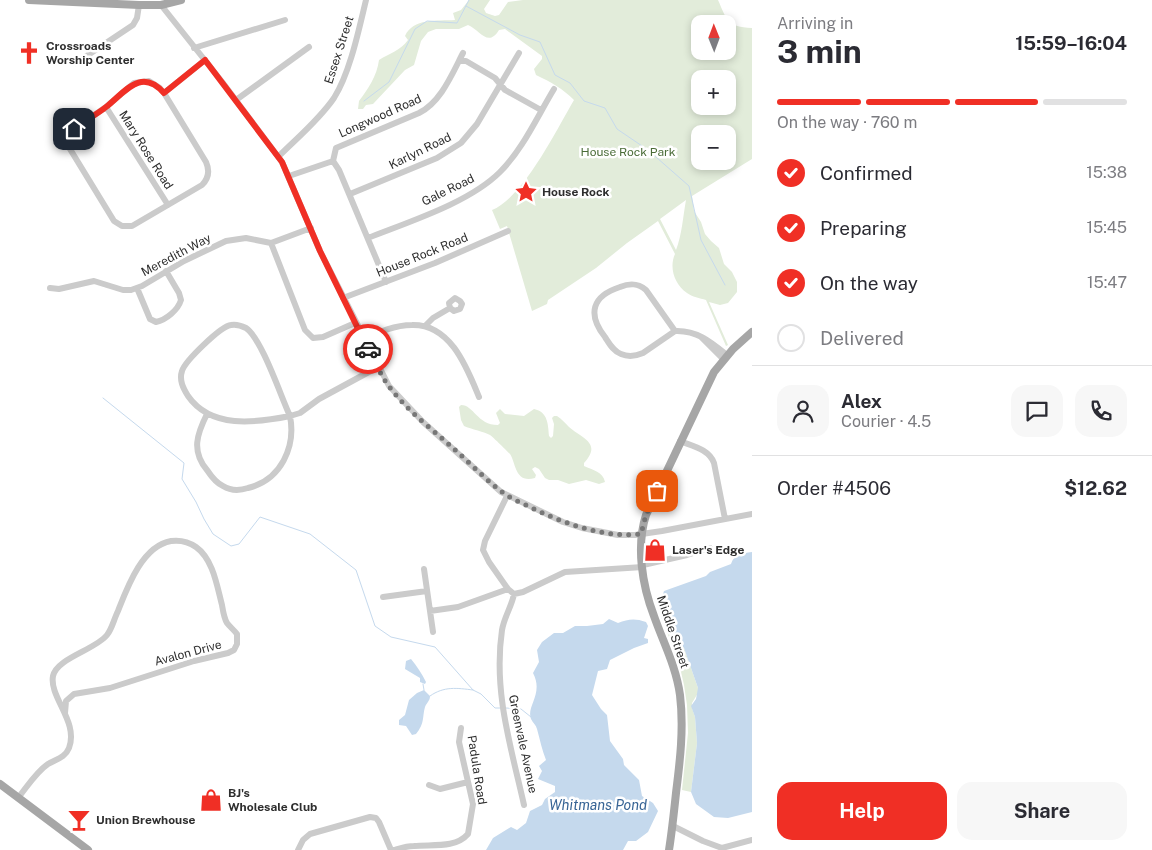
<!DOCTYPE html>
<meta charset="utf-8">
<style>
:root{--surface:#fff;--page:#f7f7f7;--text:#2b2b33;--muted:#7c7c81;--line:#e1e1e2;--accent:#f02f25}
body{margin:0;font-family:"Public Sans",sans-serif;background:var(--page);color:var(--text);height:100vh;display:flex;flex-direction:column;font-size:19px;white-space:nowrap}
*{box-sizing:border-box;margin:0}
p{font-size:16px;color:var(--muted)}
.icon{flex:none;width:28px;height:28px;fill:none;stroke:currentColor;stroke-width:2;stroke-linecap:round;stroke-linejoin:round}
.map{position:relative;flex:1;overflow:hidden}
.panel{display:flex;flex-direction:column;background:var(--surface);width:400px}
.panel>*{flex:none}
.needle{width:32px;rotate:359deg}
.controls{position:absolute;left:691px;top:15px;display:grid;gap:10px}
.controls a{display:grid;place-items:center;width:45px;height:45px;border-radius:10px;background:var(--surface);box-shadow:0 2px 8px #0003;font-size:25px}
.pin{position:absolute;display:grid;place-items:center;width:42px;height:42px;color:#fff;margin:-21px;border-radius:10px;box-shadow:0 2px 8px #0006}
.courier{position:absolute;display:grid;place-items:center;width:50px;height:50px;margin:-25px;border:4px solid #f02f25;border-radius:50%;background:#fff;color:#222;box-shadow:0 1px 6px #0007}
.summary em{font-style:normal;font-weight:700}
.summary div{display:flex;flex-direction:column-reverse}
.summary{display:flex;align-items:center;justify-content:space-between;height:85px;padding:0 25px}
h1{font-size:32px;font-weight:700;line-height:38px}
.bar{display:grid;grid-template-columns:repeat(4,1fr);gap:8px 5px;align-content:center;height:60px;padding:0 25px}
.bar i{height:6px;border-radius:4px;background:var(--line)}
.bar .selected{background:var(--accent)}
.bar p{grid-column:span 4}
.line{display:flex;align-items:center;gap:12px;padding:0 25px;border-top:1px solid var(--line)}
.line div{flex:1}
.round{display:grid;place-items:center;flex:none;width:52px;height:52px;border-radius:15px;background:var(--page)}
ol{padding:0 25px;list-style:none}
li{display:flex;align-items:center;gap:15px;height:55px}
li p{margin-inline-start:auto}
li .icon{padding:5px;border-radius:50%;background:var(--accent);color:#fff;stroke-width:4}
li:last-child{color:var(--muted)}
li i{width:28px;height:28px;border:2px solid var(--line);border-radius:50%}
.action{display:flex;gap:10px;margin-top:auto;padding:10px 25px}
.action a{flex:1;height:58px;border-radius:15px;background:var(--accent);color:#fff;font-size:20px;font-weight:700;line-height:58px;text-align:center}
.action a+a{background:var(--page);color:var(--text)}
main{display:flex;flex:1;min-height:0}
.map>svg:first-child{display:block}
.green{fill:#e2ecda;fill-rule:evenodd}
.water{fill:#c5d9ed}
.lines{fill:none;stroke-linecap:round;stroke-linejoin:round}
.stream{stroke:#c5d9ed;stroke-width:1}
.minor{stroke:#cbcbcb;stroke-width:6}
.major{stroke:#a6a6a6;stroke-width:8}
.done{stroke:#777;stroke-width:5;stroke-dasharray:0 9}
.route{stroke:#f02f25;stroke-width:6}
.labels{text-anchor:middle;stroke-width:5;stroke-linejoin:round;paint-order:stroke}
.poi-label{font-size:12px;font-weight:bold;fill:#2e2e2e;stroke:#fff;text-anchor:start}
.street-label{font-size:12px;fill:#2e2e2e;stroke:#fff}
.park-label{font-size:12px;fill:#4a6c38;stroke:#fff}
.water-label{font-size:14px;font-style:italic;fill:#376495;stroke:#fff}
</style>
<main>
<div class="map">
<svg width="752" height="850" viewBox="0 0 752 850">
<rect width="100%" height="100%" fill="#fff"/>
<path class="green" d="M469 0H490L484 9 486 13 495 16 499 15 508 2 523 0H718C727 20 727 27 752 28V159L692 196 694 211 701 222 705 234 711 241 719 248 724 264 732 272 737 282V292L728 303 720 305 709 302 728 345 726 346 706 300C700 298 692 297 687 293 674 284 669 267 675 254L658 221 627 243 596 268 548 300 547 304 532 311 507 226 500 229 492 210C523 198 557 129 574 100 563 89 551 82 536 75L534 69 542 59V56L505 29 499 30C488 48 480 30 468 25L459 29H436L428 32 421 41 414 65 405 70 373 104 366 105 363 109H358L359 101C368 89 377 76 379 60 390 53 400 51 408 40L405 36C413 18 437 21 455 20L453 13 461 10ZM700 24H728V51H700ZM700 79H728V106H700ZM700 134H728V161H700ZM686 200C683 216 682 235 676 250L660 219Z
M461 405C474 405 477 425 498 425L500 423 496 413 500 409 505 414 524 416 534 409C548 412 548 424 549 436L551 438 553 436 554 424 552 418 554 416H557C562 419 565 423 569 427 583 439 602 443 584 463V466C593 470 603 472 605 482L599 484 586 480 569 484 558 480H549L545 478 539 469 535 467 532 469 536 475 535 478C515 484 516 463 510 454 508 452 493 437 490 435 485 432 471 429 464 426L461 420 459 407Z
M662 619 665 620 675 637 684 648 698 688V693L692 703V708L695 717 697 743 691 792 682 790 688 733 687 705 684 685 679 663Z"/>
<path class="water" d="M752 552V812L728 818 714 817 696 804 691 792 697 743 695 717 691 706 696 699 698 688 684 648 675 637 666 620 662 619 661 616H663C664 606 660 602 664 591L706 576 710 572 731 564C734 554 742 553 752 552Z
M609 619 618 623C628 619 635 618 646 622L648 626 644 638 648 639V643L634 648 610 660 607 669 598 671 592 695 601 709 607 715 610 741 623 759 624 765 639 780 642 796 653 803 658 811 648 832 636 841H628L623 850H486L493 838 511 827 517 830 526 823 530 811 542 805 545 799 555 792V786L538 779 542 771 539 766 546 760C542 750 540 740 537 729 536 725 533 723 531 719 526 706 544 694 533 673L539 662 537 650 542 642 554 633H563L575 626H587L603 624Z
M411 659C417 666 422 674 426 682L425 684 420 682V678L405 669 406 661Z
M424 690 430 696C430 701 427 702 425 707 422 718 425 723 416 734L412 735 406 726 399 725V720L405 715 409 700 417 693Z"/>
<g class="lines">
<path class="stream" d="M466 6 520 35 540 42 555 75 570 83 584 101 605 108 617 129 648 150 689 186 701 240 725 285
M364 101 389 82 415 29 427 21 457 23 469 0
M103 398 184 463 182 479 196 502 204 519 213 534 231 546 239 544 260 517 310 534 356 570 375 626 391 637 435 647 473 690 481 694 495 708H502
M423 684 424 690
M430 696C444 686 457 688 473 690
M506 708 521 709 531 717"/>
<path class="minor" d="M161 5 223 83 282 162 320 251 389 386 423 422 501 492 563 522 582 528 618 535H635L662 531 752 514
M194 48 285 20
M459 61H466L495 78 505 90 541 110
M76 63 133 25 137 18 139 5
M164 93 160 88 149 81 134 83 106 107 74 129 69 137 70 149 114 221 122 226H132L202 185C209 178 210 171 206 162L164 93 205 60
M236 100 309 47
M106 107 168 205
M279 156C297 138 319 120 334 98 350 73 359 29 366 0
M333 161 336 148 419 113C441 102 452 74 463 53
M333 161 339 170 386 282
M289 176 333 161
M350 194 437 158 461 143 477 124 519 53
M368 238C408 222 469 203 500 172 523 149 537 117 554 89
M271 243 305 330 313 338 323 337 355 323
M50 288 59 289 94 281 123 290H131L142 286 184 261 226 241 246 238 271 243 311 228
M137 288 150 319 156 322C166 320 178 310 181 300L179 293 166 271
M343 298 435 263 508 231
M425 326 433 318 450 308 449 303 455 298 460 301 462 304 460 309 454 311 450 308
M675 331 643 353C636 356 628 357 621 354 613 351 609 343 605 337 587 314 592 296 620 287 630 283 638 283 646 290L675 331C697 330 711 342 727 355
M701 337 723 359
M364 339C379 332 395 325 412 325 451 324 467 368 479 397
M207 414C197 434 191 451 207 470 211 476 216 483 223 486 231 491 239 491 248 488 281 480 296 447 290 416 255 423 211 429 188 396 183 388 179 380 182 371 185 361 221 326 231 325 236 324 242 326 246 328 262 339 281 397 290 416L300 413 319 399 378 367
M680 441C692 446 709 449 714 463L725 519
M507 496 485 541 483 550 489 562 508 589 514 594C512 606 504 617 502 630 493 691 511 747 524 805
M643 565 687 555 710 548
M424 569 433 632
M514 594 523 592 565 572 643 567
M383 597 427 591
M430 611 458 607 508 589
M429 785 440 789 468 782
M18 798C27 787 36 772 48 764 56 759 65 758 69 748 79 722 49 697 53 676 57 658 95 650 107 635 112 629 114 619 118 611 127 588 142 546 171 541 179 540 189 542 196 547 213 559 217 586 222 605 223 611 224 618 227 623 230 627 234 630 237 634V644L234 650 228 653 194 661 110 688 74 694 66 701 65 713
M673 826 703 841 722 848 752 840
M298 850 303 840 310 834 370 817 376 818 379 822 391 850
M394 850C401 848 407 846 414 846 431 844 455 849 468 834L473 804 459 742 461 728"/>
<path class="major" d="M29 0 139 5H161L181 0
M0 784 88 850
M669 850C672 831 674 812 676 793 680 761 684 728 680 695 676 666 663 642 654 616 642 585 636 546 646 515L714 372 733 349 752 332"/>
</g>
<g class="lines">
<path class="done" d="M368 349C375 361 380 374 388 385 406 410 432 429 454 449 470 463 485 479 502 492 511 499 522 503 532 508 566 524 603 538 641 534L646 515 657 491"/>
<path class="route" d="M74 129C84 121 96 115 106 107 125 92 141 67 164 93L205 60 282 162 320 251 368 349"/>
</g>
<defs>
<symbol id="church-bare" viewBox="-9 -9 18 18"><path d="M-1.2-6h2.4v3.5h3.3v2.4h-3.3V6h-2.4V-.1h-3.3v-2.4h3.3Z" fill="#f02f25" stroke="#fff" stroke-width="2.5" paint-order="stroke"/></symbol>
<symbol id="sight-bare" viewBox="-9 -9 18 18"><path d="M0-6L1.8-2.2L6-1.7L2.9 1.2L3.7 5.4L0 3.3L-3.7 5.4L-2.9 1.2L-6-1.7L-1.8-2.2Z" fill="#f02f25" stroke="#fff" stroke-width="2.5" paint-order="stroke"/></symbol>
<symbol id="shop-bare" viewBox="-9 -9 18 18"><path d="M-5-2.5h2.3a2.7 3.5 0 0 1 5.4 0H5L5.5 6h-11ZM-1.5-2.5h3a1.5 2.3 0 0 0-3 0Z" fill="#f02f25" stroke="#fff" stroke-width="2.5" paint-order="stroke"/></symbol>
<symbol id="bar-bare" viewBox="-9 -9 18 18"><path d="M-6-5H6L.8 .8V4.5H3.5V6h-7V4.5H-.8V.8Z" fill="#f02f25" stroke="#fff" stroke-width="2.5" paint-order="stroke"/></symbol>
</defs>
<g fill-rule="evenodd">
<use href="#church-bare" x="13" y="37" width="32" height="32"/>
<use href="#sight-bare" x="510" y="176" width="32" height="32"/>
<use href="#shop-bare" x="639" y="534" width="32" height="32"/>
<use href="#shop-bare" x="195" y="784" width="32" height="32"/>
<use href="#bar-bare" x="63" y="804" width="32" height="32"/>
</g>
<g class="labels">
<g class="poi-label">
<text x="46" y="50">Crossroads<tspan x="46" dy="14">Worship Center</tspan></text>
<text x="542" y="196">House Rock</text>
<text x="672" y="554">Laser's Edge</text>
<text x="228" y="797">BJ's<tspan x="228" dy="14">Wholesale Club</tspan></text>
<text x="96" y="824">Union Brewhouse</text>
</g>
<g class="street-label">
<text transform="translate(339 50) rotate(-72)" y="4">Essex Street</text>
<text transform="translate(380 116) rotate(-24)" y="4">Longwood Road</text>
<text transform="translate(146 150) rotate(58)" y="4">Mary Rose Road</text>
<text transform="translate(420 151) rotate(-26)" y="4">Karlyn Road</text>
<text transform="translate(448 190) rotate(-26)" y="4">Gale Road</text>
<text transform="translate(176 255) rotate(-28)" y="4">Meredith Way</text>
<text transform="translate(422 255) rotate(-22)" y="4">House Rock Road</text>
<text transform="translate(673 632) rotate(71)" y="4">Middle Street</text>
<text transform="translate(188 653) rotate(-15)" y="4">Avalon Drive</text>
<text transform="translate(523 744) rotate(78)" y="4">Greenvale Avenue</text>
<text transform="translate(477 770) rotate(81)" y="4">Padula Road</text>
</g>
<g class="park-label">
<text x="628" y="156">House Rock Park</text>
</g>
<g class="water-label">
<text x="598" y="810">Whitmans Pond</text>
</g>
</g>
</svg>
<div class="controls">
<a><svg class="needle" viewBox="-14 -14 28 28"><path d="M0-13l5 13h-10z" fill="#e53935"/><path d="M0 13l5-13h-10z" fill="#7c7c81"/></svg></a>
<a>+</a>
<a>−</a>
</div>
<div class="pin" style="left:657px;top:491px;background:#ea580c"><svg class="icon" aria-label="bag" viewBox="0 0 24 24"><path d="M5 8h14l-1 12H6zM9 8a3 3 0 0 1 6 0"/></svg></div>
<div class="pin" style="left:74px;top:129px;background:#1f2937"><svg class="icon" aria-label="home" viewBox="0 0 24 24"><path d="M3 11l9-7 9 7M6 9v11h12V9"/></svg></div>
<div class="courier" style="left:368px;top:349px"><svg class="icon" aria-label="car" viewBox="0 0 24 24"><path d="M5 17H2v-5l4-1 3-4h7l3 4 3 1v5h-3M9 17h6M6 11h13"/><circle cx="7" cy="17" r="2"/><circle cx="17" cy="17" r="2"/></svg></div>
</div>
<section class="panel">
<div class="summary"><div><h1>3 min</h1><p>Arriving in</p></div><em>15:59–16:04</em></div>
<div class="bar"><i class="selected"></i><i class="selected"></i><i class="selected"></i><i></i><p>On the way · 760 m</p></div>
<ol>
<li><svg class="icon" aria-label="check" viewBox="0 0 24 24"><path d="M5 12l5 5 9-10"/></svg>Confirmed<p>15:38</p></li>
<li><svg class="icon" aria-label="check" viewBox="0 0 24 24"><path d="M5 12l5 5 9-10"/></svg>Preparing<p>15:45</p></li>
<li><svg class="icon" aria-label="check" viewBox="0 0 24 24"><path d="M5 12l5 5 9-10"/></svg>On the way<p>15:47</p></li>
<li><i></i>Delivered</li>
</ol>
<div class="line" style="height:90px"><a class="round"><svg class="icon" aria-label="person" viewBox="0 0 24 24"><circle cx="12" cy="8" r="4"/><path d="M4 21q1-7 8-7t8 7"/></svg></a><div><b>Alex</b><p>Courier · 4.5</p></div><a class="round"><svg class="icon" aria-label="chat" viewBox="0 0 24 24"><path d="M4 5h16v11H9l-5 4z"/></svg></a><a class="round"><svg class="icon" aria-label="phone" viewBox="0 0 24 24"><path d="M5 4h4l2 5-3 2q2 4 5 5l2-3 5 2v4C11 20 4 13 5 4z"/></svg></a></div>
<div class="line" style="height:65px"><div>Order #4506</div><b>$12.62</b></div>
<div class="action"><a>Help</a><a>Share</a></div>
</section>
</main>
